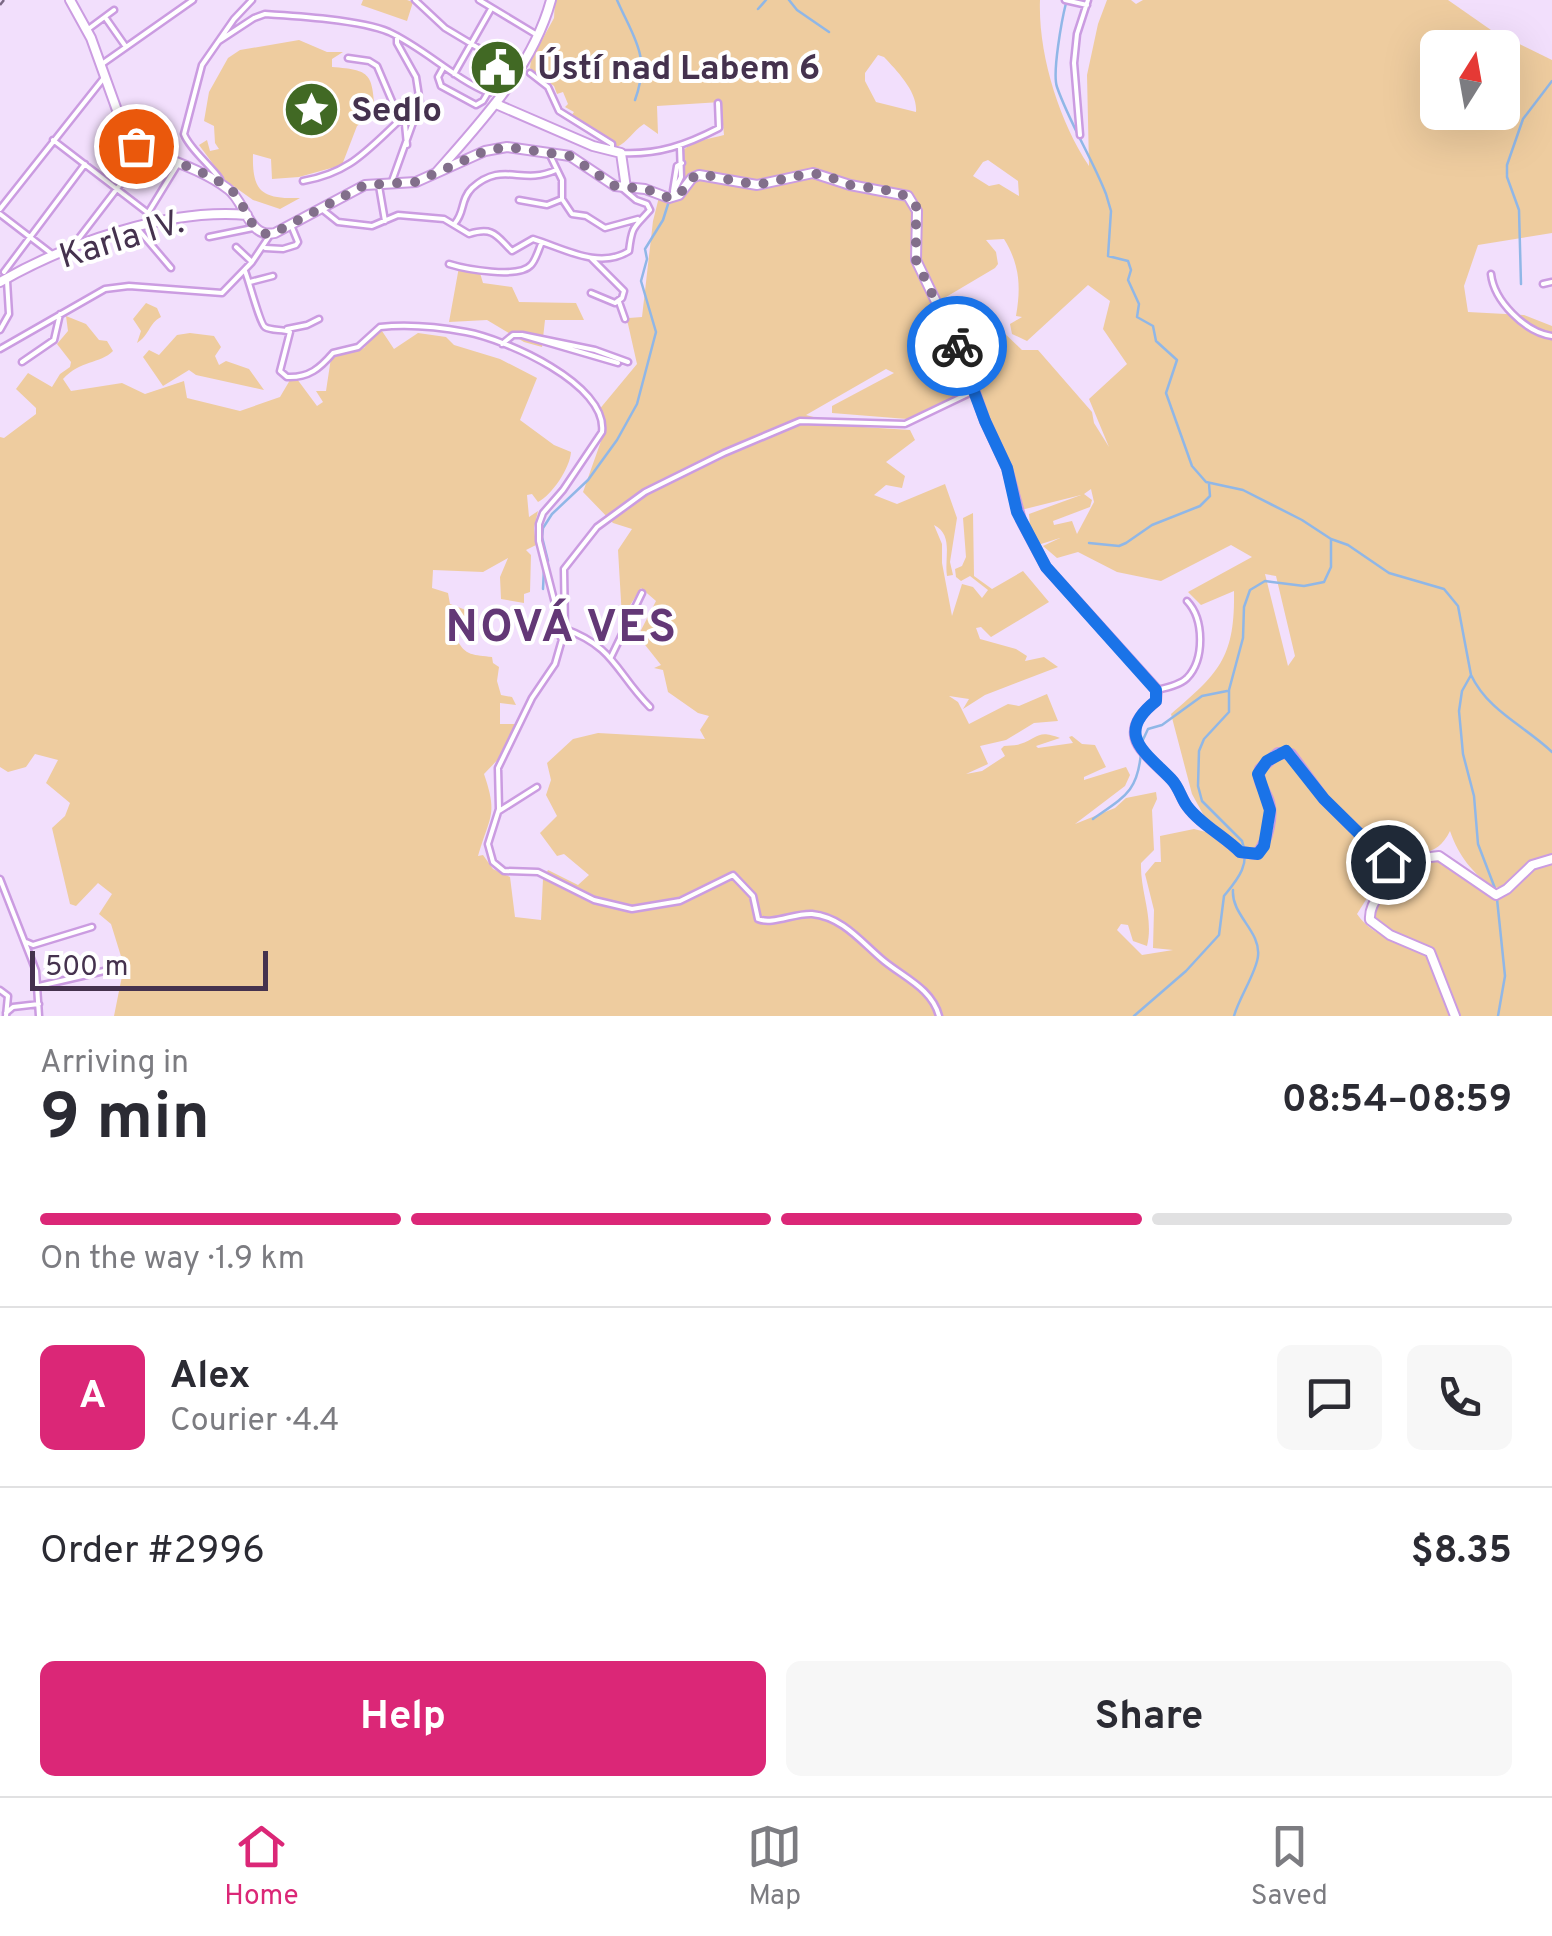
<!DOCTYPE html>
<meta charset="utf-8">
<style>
:root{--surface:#fff;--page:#f7f7f7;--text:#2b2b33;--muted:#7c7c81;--line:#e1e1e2;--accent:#db2777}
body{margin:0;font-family:Overpass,sans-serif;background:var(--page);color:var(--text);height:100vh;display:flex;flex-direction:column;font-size:38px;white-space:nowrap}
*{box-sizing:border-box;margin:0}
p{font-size:32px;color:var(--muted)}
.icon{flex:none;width:55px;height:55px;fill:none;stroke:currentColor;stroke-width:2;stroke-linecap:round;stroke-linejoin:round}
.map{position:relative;height:1016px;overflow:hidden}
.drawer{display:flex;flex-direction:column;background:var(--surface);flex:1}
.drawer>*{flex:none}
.needle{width:65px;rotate:11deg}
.buttons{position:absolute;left:1420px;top:30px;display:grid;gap:20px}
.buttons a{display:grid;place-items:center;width:100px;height:100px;border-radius:15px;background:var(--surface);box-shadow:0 10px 40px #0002;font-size:50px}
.scale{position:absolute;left:30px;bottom:25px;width:238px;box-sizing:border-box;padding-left:10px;border:5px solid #45324e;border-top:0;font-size:28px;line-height:35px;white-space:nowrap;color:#45324e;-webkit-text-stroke:8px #fff;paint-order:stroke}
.pin{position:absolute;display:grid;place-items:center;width:85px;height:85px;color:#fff;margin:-42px;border:5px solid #fff;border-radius:50%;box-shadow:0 2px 10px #0007}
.courier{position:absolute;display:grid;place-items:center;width:100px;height:100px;margin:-50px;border:8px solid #1a73e8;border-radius:50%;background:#fff;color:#222;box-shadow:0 2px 12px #0007}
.summary em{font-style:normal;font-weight:700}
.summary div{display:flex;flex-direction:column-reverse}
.summary{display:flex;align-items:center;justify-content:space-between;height:170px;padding:0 40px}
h1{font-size:65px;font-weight:700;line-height:75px}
.bar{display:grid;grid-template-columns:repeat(4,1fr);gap:15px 10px;align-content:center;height:120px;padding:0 40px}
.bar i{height:12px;border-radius:8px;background:var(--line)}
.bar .selected{background:var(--accent)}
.bar p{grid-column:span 4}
.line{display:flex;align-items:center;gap:25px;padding:0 40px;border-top:2px solid var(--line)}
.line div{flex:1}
.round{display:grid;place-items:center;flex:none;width:105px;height:105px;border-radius:15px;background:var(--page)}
.button{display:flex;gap:20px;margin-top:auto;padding:20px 40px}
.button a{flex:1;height:115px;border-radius:15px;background:var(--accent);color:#fff;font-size:40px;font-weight:700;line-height:115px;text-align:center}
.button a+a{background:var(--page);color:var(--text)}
.dock{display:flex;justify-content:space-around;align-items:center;height:140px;border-top:2px solid var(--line);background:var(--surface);font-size:28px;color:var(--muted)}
.dock a{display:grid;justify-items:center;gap:5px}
.dock .selected{color:var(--accent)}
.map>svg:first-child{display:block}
.green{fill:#eecc9f;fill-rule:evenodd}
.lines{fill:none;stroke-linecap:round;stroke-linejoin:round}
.stream{stroke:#90b7e7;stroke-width:2.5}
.street-casing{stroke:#cb9ce1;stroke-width:9}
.secondary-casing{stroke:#cb9ce1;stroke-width:12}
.street{stroke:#fff;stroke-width:4}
.secondary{stroke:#fff;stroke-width:8}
.rail{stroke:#7b6884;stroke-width:2.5;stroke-dasharray:20 10;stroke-linecap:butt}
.done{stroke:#826f8b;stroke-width:10;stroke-dasharray:0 18}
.route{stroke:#1a73e8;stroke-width:12}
.labels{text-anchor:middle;stroke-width:8;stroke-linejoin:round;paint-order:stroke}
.poi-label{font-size:35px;font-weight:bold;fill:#45324e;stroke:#fff;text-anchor:start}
.street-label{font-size:35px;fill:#45324e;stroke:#fff}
.district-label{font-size:45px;font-weight:bold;letter-spacing:2.5px;fill:#633876;stroke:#fff}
</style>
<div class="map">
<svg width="1552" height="1016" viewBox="0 0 1552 1016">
<rect width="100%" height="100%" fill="#f2dffc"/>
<path class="green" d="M363 0H407L413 2 407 21 361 5Z
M555 0H1040C1038 54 1059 121 1089 166L1087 75 1098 24 1107 0H1131L1136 4 1143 0H1448L1491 30 1552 60V233L1478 245 1464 286 1468 312 1524 315 1552 326V856L1531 860 1503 887 1492 888C1472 871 1459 857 1450 831 1443 845 1435 851 1420 854 1380 862 1362 833 1335 808L1336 817 1386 863 1385 879 1374 887 1357 914C1376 943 1417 942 1430 959 1438 971 1439 990 1446 1003L1451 994 1437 959 1427 946 1404 938 1371 919C1377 900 1393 886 1394 867L1436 860 1486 893 1499 898 1533 868 1552 864V1016H114L124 966 111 924 99 914 112 894 98 883 76 906 70 904 52 828 65 816 70 803 46 783 58 760 35 754 26 767 8 772 0 767V437L4 438 36 414V408L16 389 28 373 52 387 60 374 70 367 71 362 57 344 68 331 66 316 86 324 99 340 107 341 113 351C100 364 80 360 63 379L71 391 122 383 145 394 184 381 187 398 240 411 280 397 290 380 297 379 317 406 323 402 316 391H326L331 358 364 348 380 328 394 349 418 333 446 337 454 345 500 359 537 378 520 420 554 445 571 452C570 468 552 495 538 502L532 494 527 495 529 517 538 511 534 528 536 545 526 550 531 555 530 592 524 594V603L501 599 500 577 508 558 483 572 433 570 432 588 448 593 450 604 471 612 472 621 454 634 453 631 459 620 449 616 445 630 450 639H457C464 656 475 655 492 657L493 663 499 667 497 681 501 695 512 697 516 705 500 703V724H519L506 751 484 774C498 815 490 815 478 856L483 855 493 869 510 877 515 917 541 920 543 879 548 870 578 885 589 875 564 854 557 856 540 833 557 816 546 795 551 780 547 763 573 739 598 733 705 739 700 730 709 716 698 713 668 692 663 670 654 668 661 665 638 636 656 601 641 588 622 618 618 550 632 529 613 523 583 492 606 427 598 411 637 364 628 324 619 308 629 318 642 317 653 221 659 197 673 199 684 177 682 151C695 140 708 139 724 135L721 102 657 106 658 134 644 124C633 131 628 142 617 147L606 136 571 116 574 112 565 107 568 104 563 92 557 94 554 86 530 68 531 60 554 18ZM1438 48H1502V112H1438ZM878 55 884 57C897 71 918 92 916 112L876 102 865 81V73ZM988 160 1018 181 1019 196 999 184 989 186 973 176 983 162ZM1004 239C1020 265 1021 287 1016 316L1022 317 1010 324 1012 334 1027 341 1088 285 1110 301 1103 329 1127 364 1089 399 1109 447 1094 423 1092 412 1038 350H1022L998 327 961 345 975 375 987 420 1011 465 1021 510 1081 495 1029 514 1030 526 1037 542 1041 544 1060 538 1043 546 1057 558 1078 552 1117 572 1161 581 1231 545 1252 557 1188 592 1201 605 1234 591C1235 657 1220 672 1171 714L1192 794 1214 834 1194 829 1160 836 1161 862H1155L1145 874 1154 910 1153 948 1173 950 1142 955 1117 930 1121 924 1128 925 1133 941 1147 946C1154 918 1140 892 1141 863L1154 850 1152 810 1157 799 1156 792 1126 798 1115 808 1075 824 1125 786 1130 775 1126 767 1084 780V777L1106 767 1095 745 1082 744 1072 736 1069 737 1073 743 1038 748 1036 746 1060 738C1037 729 1039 738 1020 744 1015 746 1009 745 1004 746L1001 749 1005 756 982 771 966 774 988 764 980 746 1006 740 1034 723 1058 721 1047 694 1019 706 1008 704 969 724 958 702 949 696 969 699 963 709 985 695 1058 667 1044 657 1025 661 1027 656 1016 649 980 639 976 628 981 627 991 637 1049 602 1023 571 992 589 974 576 973 513 963 518 966 557 962 566 955 569 956 577 961 581 970 576 988 590 982 598 973 587 962 584 952 616 942 563V544L934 525C954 535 944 558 947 576L953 575 950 562 957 518 945 484 897 504 874 495 886 485 902 488 905 476 886 462 915 440 910 430 847 426 806 415 886 369 894 373 832 406V413L907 419 966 392 968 384 964 372 912 263 923 260 922 266 941 300 995 268 998 264 996 252 986 240ZM1091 489 1094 502 1077 534 1072 521 1054 525 1053 521 1090 507 1092 500 1084 494ZM1265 574 1276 576 1295 656 1288 666Z
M299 40 327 52H343L332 59V67C372 70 372 74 375 113L357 126 342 165 299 177 272 179 271 159 253 154C252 192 262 199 300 198L280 209 253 200 225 180 199 145 207 140 210 151 219 149 215 143 214 126 204 121 209 92 228 58 240 50Z
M459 267 480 273 483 283 512 287 519 302 576 303 584 320H545L542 347 524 342 487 320 449 322Z
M146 303 157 308 161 317C149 323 149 336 137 343L141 331 133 319Z
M190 333 214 336 221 347 215 356 219 365 226 361 249 369 264 390 196 375 189 370 163 386 143 357 149 350 159 355 177 335Z"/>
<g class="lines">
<path class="stream" d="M617 0C634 39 651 56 635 100
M789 0 797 10 829 32
M1066 3C1062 19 1052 73 1057 87 1070 124 1092 158 1106 194L1111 211 1108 256 1128 261 1131 270 1128 280 1139 304 1137 317 1153 326 1156 341 1177 360 1166 393 1192 466 1206 482 1243 490 1302 520 1331 539V567L1324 582 1304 586 1265 581 1250 590 1244 607 1243 638 1229 690V712L1204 739 1199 751 1198 786 1202 801 1242 841C1251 865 1237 880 1224 896L1219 935 1186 971 1134 1016
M758 9 766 0
M1521 284 1519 210 1507 177V165L1523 119 1552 81
M1331 539 1348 545 1389 573 1444 589 1458 606 1471 675 1462 691 1459 711 1463 754 1474 796 1478 844 1496 891
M1089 543 1119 546 1126 543 1152 525 1200 506 1210 496 1209 484
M543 589 544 568 548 561 542 537 543 528 552 514 588 480 617 440 637 404 656 332 641 281 647 259 645 249 663 220 669 201
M1471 675C1488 711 1525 726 1552 752
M1141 744 1148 729 1162 725 1202 696 1227 691
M1093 819C1124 797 1138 792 1141 752
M1233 890C1231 915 1261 931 1258 956 1257 971 1239 998 1234 1016
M1497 899 1505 976 1498 1016"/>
<defs>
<path id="street" d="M415 0 445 28 505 64 483 101 476 105 441 86 438 77 443 68
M479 0 537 35
M1065 0 1087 5
M105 17 126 47
M87 30 114 10
M219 41 254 18 265 14C297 16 361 20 389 32 424 48 453 78 489 93
M348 58 369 61 377 66 400 120
M102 64 193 0
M530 73 548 87 559 111 612 144V151
M454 74 491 9
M1080 135 1074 63 1077 34 1088 0
M53 140 148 213 178 164
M549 153 562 180V199
M621 153C658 155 686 145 719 128L718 103
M220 179C210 165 189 148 184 134L202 65 234 19 252 0
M303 181C350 173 367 150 400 120L405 124 407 145
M391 184 420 103 416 77 397 43V36
M379 186 385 221
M673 191 677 166 682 163
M672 195 681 177 680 147
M562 199 572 214 586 216 605 228 638 219
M519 200 547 205 562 199
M0 209 103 79
M323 210 338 222 372 226 398 215 444 219 469 234C495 226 497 237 512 251L533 239C563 248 599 270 629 251 632 225 634 228 650 210L647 204 636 200 622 188
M0 214 52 254
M455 223C465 212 460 200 472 188 503 160 521 186 556 170
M137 228 171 268
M209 237 253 228
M76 242 146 151
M236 247 252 262
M265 248 283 249 296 245 298 242 291 225
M591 258 624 291 622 298 615 303 591 293
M449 264C465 269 519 279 531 265 536 260 539 248 542 242
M245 271C249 281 260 324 265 327 271 331 283 329 290 332L280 371 287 377C309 378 320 368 333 353L358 347 380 327C408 324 439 327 466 332 505 339 608 384 602 432L563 490 543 513 539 524V541L561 627V638
M4 272 85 164
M1491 274C1494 301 1525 332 1552 336
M250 282 273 276
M1543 284 1552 282
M619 302 625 319
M287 329 307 325 319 319
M0 330 9 314 7 281
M522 335 595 350 628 362
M502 344 513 335H522L618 363
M0 349 105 289 129 286 222 293 252 262 270 235
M22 362 54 340 60 314
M565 629C615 647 616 673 650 707
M611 657 642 593
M1157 690C1166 688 1180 685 1187 678 1205 659 1204 619 1187 601
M499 811 537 787
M0 879 36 971 39 1016
M26 942 33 945 92 927
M39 986 117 968
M0 990 8 996 6 1016
M6 1013 13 1007 39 1004
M939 1016C932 989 905 978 884 961 862 943 843 917 812 914 794 913 773 925 758 919L753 896 733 875 680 901 632 909 594 900 538 872 504 871 493 862 488 844 499 809 498 768 532 698 555 664 565 629 564 569 597 527 645 492 724 453 800 421 905 424 974 391"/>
<path id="secondary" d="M70 0 91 38 127 138 136 146C166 159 202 169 228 189 246 202 248 239 275 233L365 185 416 182 485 151 507 147 570 156 615 186 645 189 669 198 679 195 692 178 699 175 757 185 813 173 850 185 908 196 917 211 916 260 963 358 985 421 1007 468 1021 520 1046 567 1157 690 1156 701C1113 735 1144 752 1171 779 1179 787 1181 798 1187 806 1200 824 1224 836 1240 852L1257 854C1268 841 1274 814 1268 799 1263 787 1257 782 1260 769L1278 753 1291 754 1324 799 1388 862C1396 886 1368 897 1370 920L1390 935 1430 952 1455 1016
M496 104 593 146 621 153 626 188
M436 173C481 122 533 67 551 0
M0 282C68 243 168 208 247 215
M1388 862 1439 856 1496 895 1507 889 1532 865 1552 859"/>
</defs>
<use href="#street" class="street-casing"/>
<use href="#secondary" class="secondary-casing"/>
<use href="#street" class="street"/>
<use href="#secondary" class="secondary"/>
<path class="rail" d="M0 5 4 0"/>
</g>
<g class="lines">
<path class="done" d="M136 146C166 160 204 169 230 189 247 203 246 230 270 235L365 185 416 182 485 151 507 147 570 156 615 186 646 189 669 198 679 195 692 178 700 174 757 185 806 174H822L850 185 899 192 916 205V260L957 346"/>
<path class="route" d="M957 346 985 421 1007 468 1017 512 1046 567 1156 690V701C1114 734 1145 752 1171 779 1179 787 1181 798 1187 806 1200 824 1224 836 1240 852L1258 854 1264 846 1270 810 1258 774 1267 761 1286 751 1324 799 1388 862"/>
</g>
<defs>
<symbol id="civic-disc" viewBox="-11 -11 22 22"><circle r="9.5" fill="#416924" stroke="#fff"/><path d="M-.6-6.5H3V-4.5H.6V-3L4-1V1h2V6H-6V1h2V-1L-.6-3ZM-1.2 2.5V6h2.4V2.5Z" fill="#fff"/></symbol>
<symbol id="sight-disc" viewBox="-11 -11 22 22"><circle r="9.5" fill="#416924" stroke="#fff"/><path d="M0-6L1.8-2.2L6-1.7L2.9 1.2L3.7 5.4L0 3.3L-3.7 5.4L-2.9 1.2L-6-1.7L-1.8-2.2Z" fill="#fff"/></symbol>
</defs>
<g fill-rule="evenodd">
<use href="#civic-disc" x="466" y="36" width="63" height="63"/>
<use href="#sight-disc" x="280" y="78" width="63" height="63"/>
</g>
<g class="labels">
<g class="poi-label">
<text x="537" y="79">Ústí nad Labem 6</text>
<text x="351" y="121">Sedlo</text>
</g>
<g class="street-label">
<text transform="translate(121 238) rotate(-17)" y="12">Karla IV.</text>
</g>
<g class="district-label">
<text x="562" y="641">NOVÁ VES</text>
</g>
</g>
</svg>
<div class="buttons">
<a><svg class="needle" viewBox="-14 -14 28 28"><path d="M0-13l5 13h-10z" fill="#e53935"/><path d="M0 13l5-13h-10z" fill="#7c7c81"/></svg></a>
</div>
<div class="scale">500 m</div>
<div class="pin" style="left:136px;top:146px;background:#ea580c"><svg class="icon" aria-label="bag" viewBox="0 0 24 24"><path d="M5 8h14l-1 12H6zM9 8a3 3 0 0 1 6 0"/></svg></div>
<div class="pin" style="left:1388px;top:862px;background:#1f2937"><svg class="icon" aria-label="home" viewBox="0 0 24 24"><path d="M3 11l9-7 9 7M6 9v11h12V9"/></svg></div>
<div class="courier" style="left:957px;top:346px"><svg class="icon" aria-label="bike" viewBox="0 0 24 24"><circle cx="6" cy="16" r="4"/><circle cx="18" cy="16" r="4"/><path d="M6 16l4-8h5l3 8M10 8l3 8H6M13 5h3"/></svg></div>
</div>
<section class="drawer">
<div class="summary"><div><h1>9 min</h1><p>Arriving in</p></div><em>08:54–08:59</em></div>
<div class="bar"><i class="selected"></i><i class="selected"></i><i class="selected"></i><i></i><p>On the way · 1.9 km</p></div>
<div class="line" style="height:180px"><b class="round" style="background:var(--accent);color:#fff">A</b><div><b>Alex</b><p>Courier · 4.4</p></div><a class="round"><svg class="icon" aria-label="chat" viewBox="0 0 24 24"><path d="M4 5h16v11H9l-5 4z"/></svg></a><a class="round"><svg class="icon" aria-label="phone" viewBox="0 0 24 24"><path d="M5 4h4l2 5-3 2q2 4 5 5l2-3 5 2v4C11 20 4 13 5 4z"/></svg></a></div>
<div class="line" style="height:130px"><div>Order #2996</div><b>$8.35</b></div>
<div class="button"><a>Help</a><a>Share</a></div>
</section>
<nav class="dock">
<a class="selected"><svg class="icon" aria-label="home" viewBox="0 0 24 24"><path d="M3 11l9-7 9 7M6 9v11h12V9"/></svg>Home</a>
<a><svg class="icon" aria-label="map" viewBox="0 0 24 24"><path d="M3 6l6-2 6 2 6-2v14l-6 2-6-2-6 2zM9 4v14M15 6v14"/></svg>Map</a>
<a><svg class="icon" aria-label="saved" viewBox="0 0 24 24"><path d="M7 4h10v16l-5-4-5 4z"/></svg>Saved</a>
</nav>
